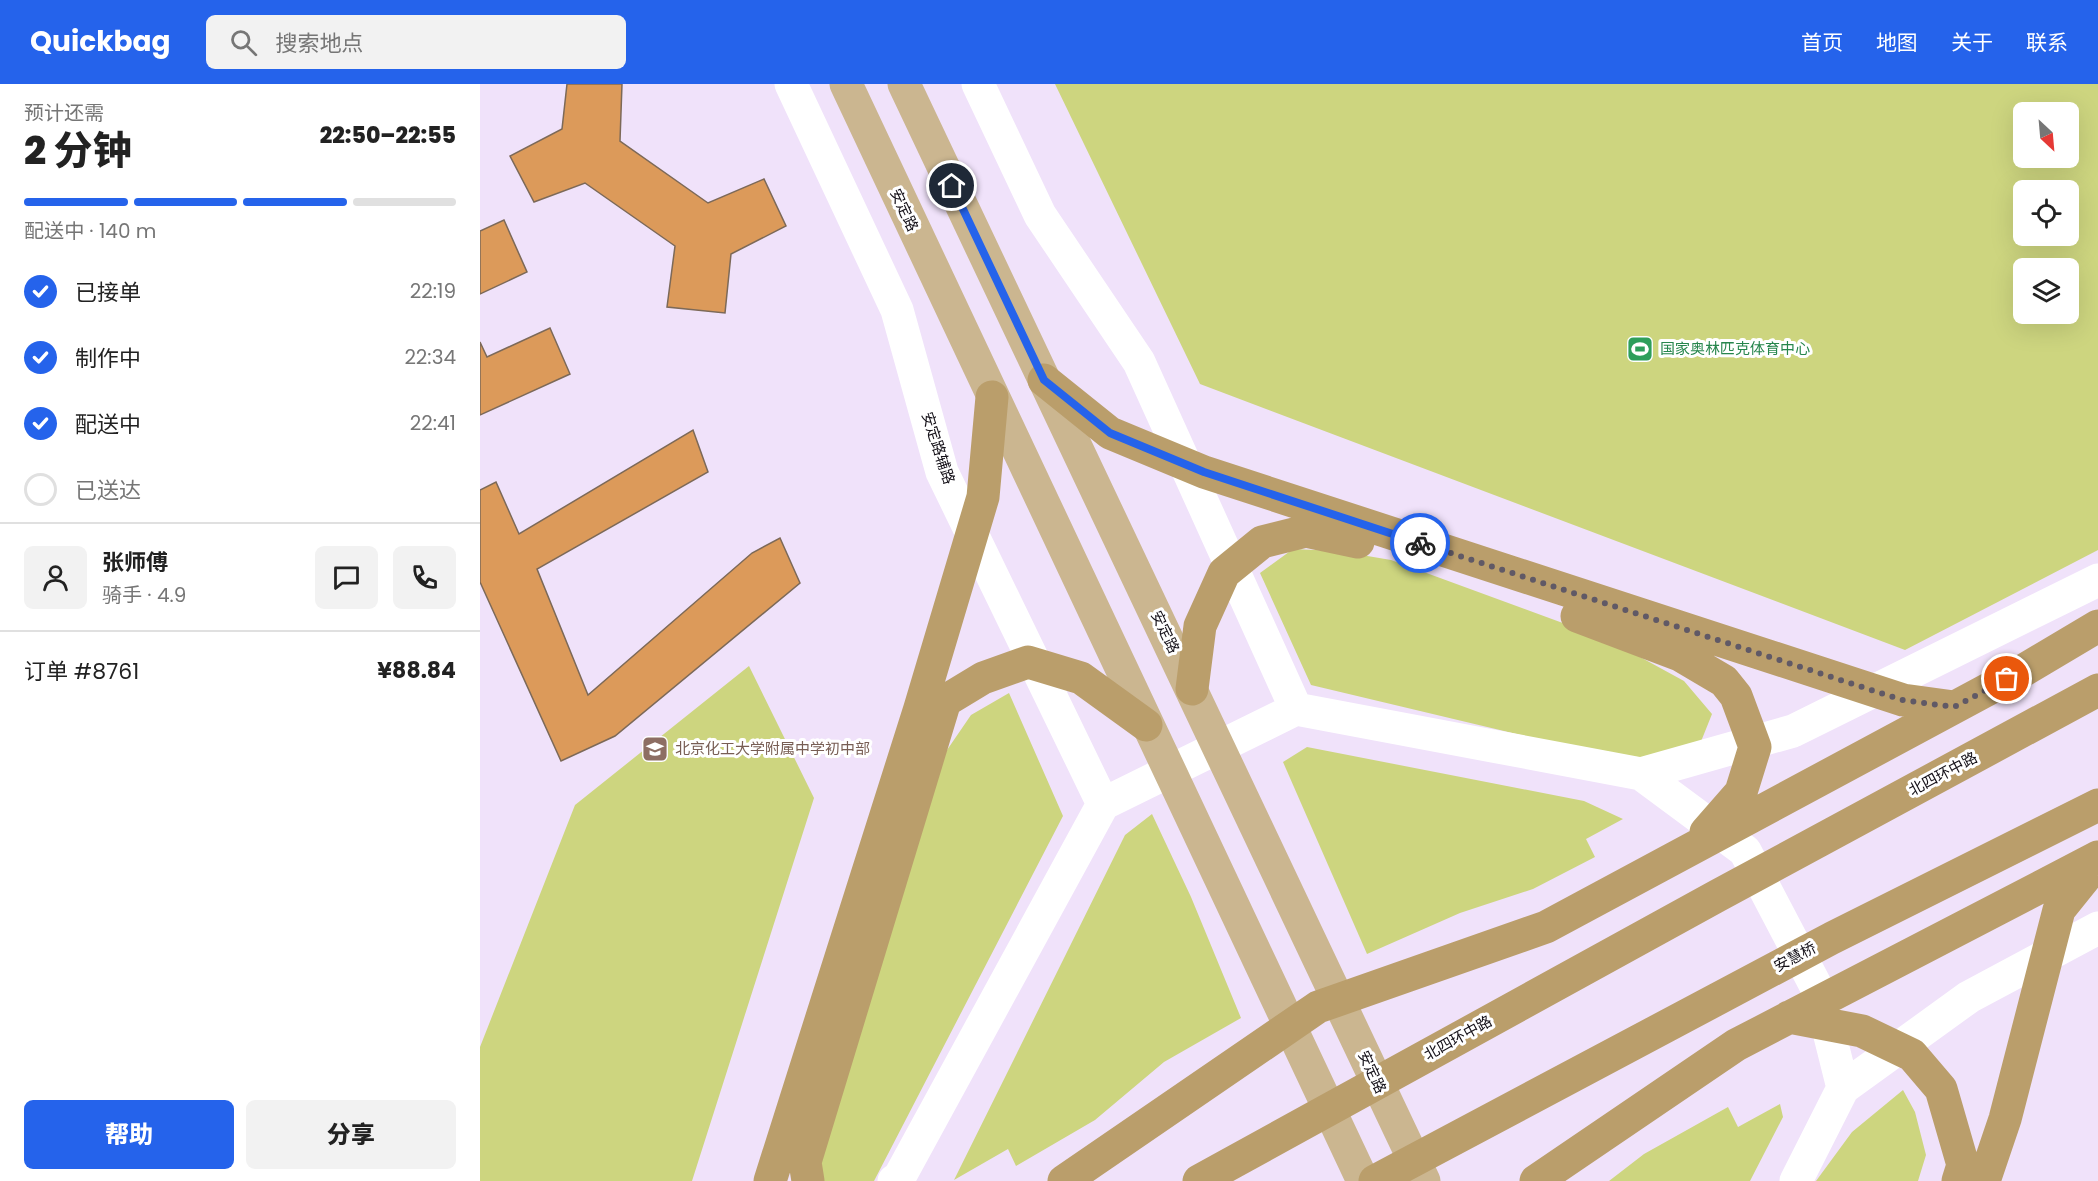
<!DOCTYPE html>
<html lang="zh">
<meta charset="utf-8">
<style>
:root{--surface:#fff;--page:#f2f2f2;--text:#222;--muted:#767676;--line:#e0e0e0;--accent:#2563eb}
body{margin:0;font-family:Poppins,"Noto Sans SC",sans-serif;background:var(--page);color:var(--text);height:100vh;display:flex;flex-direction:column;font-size:22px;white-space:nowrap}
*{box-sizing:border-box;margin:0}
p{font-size:20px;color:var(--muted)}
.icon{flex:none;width:33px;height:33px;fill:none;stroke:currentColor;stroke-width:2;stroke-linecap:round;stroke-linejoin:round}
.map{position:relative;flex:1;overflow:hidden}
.drawer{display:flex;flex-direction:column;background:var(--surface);width:480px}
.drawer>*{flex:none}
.needle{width:39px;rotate:154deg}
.buttons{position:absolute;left:1533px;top:18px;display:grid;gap:12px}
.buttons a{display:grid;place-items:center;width:66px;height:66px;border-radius:9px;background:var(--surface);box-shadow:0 6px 24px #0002;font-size:30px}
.pin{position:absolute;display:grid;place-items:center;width:51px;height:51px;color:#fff;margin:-26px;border:3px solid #fff;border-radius:50%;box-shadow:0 2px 6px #0007}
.courier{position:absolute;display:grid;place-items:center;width:60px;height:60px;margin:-30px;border:4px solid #2563eb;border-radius:50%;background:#fff;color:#222;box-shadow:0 2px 8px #0007}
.summary em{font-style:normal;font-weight:800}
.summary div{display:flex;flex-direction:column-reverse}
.summary{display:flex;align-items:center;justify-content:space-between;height:102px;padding:0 24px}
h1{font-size:39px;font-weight:800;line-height:45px}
.bar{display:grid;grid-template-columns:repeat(4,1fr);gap:9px 6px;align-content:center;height:72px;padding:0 24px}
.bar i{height:8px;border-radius:4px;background:var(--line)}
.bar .active{background:var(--accent)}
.bar p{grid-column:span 4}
.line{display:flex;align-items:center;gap:15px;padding:0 24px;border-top:2px solid var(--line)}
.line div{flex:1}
.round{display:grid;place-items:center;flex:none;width:63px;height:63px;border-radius:9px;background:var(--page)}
ol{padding:0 24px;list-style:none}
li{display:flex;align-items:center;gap:18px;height:66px}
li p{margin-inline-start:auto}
li .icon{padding:6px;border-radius:50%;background:var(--accent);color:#fff;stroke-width:4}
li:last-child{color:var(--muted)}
li i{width:33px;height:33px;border:3px solid var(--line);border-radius:50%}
.primary-button{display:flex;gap:12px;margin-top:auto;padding:12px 24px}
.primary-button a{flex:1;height:69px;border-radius:9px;background:var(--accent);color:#fff;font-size:24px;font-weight:800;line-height:69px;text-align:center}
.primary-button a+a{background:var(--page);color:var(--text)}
header{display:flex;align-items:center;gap:36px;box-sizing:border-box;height:84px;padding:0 30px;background:var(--accent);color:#fff}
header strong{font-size:28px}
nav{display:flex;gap:33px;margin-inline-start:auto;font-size:21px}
.search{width:420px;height:54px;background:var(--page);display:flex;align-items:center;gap:15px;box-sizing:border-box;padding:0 21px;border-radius:9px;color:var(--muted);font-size:22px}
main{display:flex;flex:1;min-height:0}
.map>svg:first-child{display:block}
.green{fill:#cdd57f;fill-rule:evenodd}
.building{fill:#dc9a5a;stroke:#7c6958;stroke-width:1.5}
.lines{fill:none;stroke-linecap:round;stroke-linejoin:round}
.tertiary{stroke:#fff;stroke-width:33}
.primary{stroke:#cbb690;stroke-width:33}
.trunk{stroke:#ba9e6b;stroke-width:33}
.done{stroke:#605966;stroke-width:6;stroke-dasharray:0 10.8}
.route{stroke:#2563eb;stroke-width:8}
.labels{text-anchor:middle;stroke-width:6;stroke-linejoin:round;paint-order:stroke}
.street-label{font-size:15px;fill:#130f17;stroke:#fff}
.leisure-label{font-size:15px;fill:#27864d;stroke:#fff;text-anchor:start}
.education-label{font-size:15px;fill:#785e54;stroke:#fff;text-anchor:start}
</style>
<header>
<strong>Quickbag</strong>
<div class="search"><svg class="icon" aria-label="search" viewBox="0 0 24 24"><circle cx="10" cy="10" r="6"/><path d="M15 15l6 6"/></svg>搜索地点</div>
<nav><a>首页</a><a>地图</a><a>关于</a><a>联系</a></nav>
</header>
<main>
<section class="drawer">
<div class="summary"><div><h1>2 分钟</h1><p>预计还需</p></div><em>22:50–22:55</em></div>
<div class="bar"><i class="active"></i><i class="active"></i><i class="active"></i><i></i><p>配送中 · 140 m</p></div>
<ol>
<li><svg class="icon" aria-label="check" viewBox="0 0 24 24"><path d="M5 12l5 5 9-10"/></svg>已接单<p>22:19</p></li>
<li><svg class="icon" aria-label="check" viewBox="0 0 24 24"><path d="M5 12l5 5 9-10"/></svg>制作中<p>22:34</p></li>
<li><svg class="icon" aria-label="check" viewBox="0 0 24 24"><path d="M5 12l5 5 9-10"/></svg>配送中<p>22:41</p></li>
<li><i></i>已送达</li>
</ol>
<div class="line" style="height:108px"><a class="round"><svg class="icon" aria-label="person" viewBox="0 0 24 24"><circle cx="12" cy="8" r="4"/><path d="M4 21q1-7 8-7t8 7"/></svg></a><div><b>张师傅</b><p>骑手 · 4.9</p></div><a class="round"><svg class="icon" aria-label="chat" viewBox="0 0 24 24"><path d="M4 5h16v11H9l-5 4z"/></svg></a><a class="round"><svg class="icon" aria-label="phone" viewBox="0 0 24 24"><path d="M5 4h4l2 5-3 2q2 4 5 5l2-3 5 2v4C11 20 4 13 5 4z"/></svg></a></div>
<div class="line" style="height:78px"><div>订单 #8761</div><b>¥88.84</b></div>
<div class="primary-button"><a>帮助</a><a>分享</a></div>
</section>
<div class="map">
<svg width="1618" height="1097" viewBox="0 0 1618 1097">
<rect width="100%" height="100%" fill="#f0e2fa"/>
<path class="green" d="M575 0H1618V466L1425 566 720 300ZM1544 28H1588V74H1544ZM1544 106H1588V152H1544ZM1544 184H1588V230H1544Z
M813 465 858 467 911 476 1129 556 1204 597 1232 630 1220 660 1179 676 1142 675 831 601 780 489Z
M269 582 334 714 212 1097H0V963L95 721Z
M529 609 583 732 394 1097H336L454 685 491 631Z
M827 663 1104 717 1143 735 1106 755 1115 773 1053 805 980 829 887 870 803 678Z
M672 730 711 813 761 934 684 978 615 1036 536 1082 528 1065 474 1096 645 751Z
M1423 1006 1435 1028 1446 1071 1438 1097H1336L1372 1048Z
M1300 1020 1303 1033 1270 1097H1129L1164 1070 1248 1023 1258 1043Z"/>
<path class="building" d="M87 0H142L140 57 228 119 284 95 306 142 251 170 245 229 187 223 195 162 105 99 54 118 30 72 82 45Z
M24 136 47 188 0 210V147Z
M70 244 90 290 0 331V258L7 273Z
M213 346 228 388 57 485 108 611 272 469 300 454 320 499 135 652 81 677 0 498V406L16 398 39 450Z"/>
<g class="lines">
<path class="tertiary" d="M311 0 417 226 462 388 623 720
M498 0 560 131 659 278 816 625
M1161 690 1313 647 1618 496
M414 1097 419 1094 623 720 816 625 1161 690 1265 767 1339 908 1363 1004
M1316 1097 1363 1004 1489 913 1618 844"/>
<path class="primary" d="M366 0 883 1097
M424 0 944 1097"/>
<path class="trunk" d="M564 296 630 349 724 388 1423 616 1474 623
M1097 532 1200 571 1244 597 1256 612 1275 663 1261 708 1226 748
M712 605 720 542 744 489 782 458 826 447 878 458
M1309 933 1382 947 1432 971 1461 1005 1483 1081 1478 1097
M290 1097 440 624 503 413 512 313
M328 1097 325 1078 465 617 503 594 548 578 601 594 666 641
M584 1097 838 923 1066 843 1544 586 1618 542
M719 1097 1237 812 1618 606
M895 1097 1352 854 1618 721
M1056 1097 1256 961 1618 773
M1504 1097 1525 1035 1579 826 1616 780"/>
</g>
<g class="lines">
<path class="done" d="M940 459 1422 616 1474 623 1527 595"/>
<path class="route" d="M472 102 564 296 630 349 724 388 940 459"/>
</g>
<defs>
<symbol id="stadium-square" viewBox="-11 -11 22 22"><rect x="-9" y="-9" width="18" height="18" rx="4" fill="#2e9e5b" stroke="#fff"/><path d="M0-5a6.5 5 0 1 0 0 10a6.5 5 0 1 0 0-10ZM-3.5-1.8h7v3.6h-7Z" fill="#fff"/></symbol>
<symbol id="school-square" viewBox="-11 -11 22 22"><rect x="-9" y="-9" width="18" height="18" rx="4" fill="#8d6e63" stroke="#fff"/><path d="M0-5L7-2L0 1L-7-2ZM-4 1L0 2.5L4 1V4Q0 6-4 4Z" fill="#fff"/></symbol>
</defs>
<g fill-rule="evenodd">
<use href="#stadium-square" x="1145" y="250" width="30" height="30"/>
<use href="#school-square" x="160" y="650" width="30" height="30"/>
</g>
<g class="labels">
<g class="street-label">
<text transform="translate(424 126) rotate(65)" y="5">安定路</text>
<text transform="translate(458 364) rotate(72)" y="5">安定路辅路</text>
<text transform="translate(685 548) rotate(64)" y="5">安定路</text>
<text transform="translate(1463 690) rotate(-28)" y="5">北四环中路</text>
<text transform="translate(1315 873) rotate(-28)" y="5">安慧桥</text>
<text transform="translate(978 954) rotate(-29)" y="5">北四环中路</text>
<text transform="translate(892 988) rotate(65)" y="5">安定路</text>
</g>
<g class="leisure-label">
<text x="1180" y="270">国家奥林匹克体育中心</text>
</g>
<g class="education-label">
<text x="195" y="670">北京化工大学附属中学初中部</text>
</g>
</g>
</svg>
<div class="buttons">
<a><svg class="needle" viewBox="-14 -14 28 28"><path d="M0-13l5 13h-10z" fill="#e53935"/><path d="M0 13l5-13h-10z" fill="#767676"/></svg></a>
<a><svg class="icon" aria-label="locate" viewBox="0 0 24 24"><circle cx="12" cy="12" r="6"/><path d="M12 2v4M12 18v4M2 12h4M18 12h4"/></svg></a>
<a><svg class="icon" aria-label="layers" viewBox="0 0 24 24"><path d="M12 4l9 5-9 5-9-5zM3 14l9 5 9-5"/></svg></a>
</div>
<div class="pin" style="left:1527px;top:595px;background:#ea580c"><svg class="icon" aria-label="bag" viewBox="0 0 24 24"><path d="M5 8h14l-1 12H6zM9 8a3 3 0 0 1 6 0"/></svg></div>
<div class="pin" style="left:472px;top:102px;background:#1f2937"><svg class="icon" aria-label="home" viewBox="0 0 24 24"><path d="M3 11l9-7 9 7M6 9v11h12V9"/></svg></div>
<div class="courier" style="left:940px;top:459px"><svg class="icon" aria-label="bike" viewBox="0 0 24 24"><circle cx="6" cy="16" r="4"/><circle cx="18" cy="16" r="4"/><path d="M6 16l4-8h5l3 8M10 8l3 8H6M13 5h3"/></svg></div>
</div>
</main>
